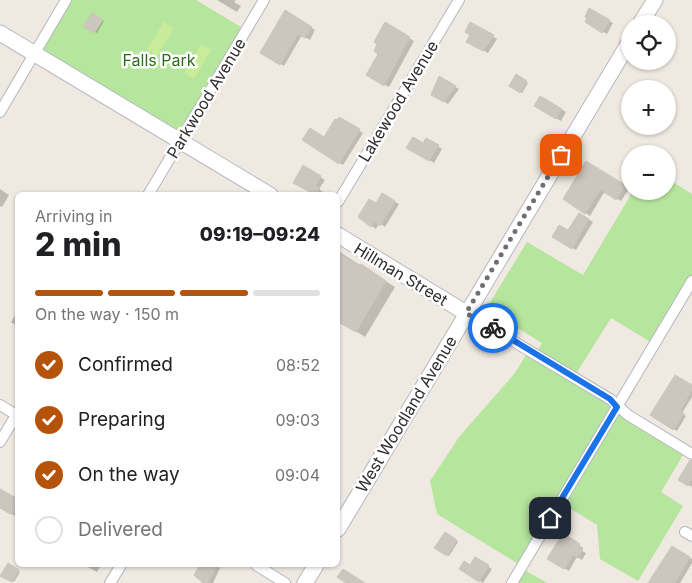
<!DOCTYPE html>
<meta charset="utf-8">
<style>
:root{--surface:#fff;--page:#f6f6f6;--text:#202124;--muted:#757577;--line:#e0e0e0;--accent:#b45309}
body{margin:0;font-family:Inter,sans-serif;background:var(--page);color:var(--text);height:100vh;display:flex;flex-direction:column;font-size:19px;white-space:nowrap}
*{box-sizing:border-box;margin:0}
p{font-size:16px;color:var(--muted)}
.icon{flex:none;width:28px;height:28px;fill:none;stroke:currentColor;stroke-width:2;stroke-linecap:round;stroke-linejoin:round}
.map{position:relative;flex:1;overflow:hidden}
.side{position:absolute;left:15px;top:192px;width:325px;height:375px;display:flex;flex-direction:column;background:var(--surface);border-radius:8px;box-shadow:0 1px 4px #0004}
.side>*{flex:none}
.fabs{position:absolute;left:621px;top:15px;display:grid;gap:10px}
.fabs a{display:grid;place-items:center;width:55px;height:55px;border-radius:50%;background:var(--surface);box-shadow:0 1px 4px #0004;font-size:25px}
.pin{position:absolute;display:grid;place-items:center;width:42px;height:42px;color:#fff;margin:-21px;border-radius:10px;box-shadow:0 2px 8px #0006}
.courier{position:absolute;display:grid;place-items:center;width:50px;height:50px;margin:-25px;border:4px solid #1a73e8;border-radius:50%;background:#fff;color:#222;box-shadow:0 1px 6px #0007}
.head em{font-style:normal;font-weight:800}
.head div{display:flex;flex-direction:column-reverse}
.head{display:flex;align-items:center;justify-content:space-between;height:85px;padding:0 20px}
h1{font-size:32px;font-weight:800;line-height:38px}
.bar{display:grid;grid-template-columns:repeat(4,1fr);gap:8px 5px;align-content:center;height:60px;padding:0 20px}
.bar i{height:6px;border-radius:4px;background:var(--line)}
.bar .current{background:var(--accent)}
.bar p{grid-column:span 4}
ol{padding:0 20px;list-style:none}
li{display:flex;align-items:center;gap:15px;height:55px}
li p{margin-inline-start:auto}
li .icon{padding:5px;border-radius:50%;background:var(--accent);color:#fff;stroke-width:4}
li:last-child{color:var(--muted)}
li i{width:28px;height:28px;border:2px solid var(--line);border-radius:50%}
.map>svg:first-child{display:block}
.green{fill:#b6e59e}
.pitch{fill:#c9ec9a}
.shadow{fill:#0003}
.building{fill:#cbc7bf;stroke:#cbc5ba}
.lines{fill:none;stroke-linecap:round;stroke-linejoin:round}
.street-casing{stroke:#b4b7c1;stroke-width:12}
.secondary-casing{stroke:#b4b7c1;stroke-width:17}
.street{stroke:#fff;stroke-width:10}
.secondary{stroke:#fff;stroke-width:15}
.done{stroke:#726f6d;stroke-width:5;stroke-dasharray:0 9}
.route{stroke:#1a73e8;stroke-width:6}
.labels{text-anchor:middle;stroke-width:5;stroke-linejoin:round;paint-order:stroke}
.park-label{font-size:16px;fill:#2c6e1b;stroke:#fff}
.street-label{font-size:16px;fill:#2e2e2e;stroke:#fff}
</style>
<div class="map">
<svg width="692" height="583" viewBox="0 0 692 583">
<rect width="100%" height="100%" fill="#efe9e1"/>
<path class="green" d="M67 0H196L246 30 180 141 35 54Z
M668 179 692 194V281L654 344 611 318 574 377 686 450 661 492 683 506 638 581 600 559 597 525 560 502 522 566 437 514 430 481 459 437 515 373 529 350 536 354 542 343 486 309 527 242 583 275 633 191H668Z
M521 568 547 583H512Z"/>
<path class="pitch" d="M164 22 174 28 157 56 147 50Z
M201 44 211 50 194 79 184 73Z"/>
<path class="shadow" d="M217 0H236L234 2 241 6 237 12Z
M590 10 613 23 607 34 586 22Z
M286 12 315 30 310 40 302 35 284 66 261 52Z
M92 14 104 21 97 33 85 26Z
M386 24 414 41 389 87 367 75 380 53Z
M471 24 497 39 488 53 468 42 472 35Z
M516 76 528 83 522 93 510 86Z
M439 78 459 89 448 104 432 94Z
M541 97 566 112 561 121 536 106Z
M340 119 363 133 343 165 304 140 325 138Z
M426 139 442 149 434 163 408 147 423 144Z
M586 163 629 189 621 201 606 192 603 194 590 216 565 198Z
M304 167 325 180 319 189 323 192 321 195H315L294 183Z
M0 189 9 195 2 207 0 206Z
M383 195 399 204 385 227 379 223 376 229 360 217 377 205Z
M579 214 593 222 576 250 554 237 568 232Z
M338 251 395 287 365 337 338 320Z
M15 315 18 316V327L11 322Z
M692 387V397L682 413 686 416 677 431 651 415Z
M692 467V487L680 480Z
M0 491 18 501V515L15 516 0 507Z
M445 534 458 542 449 556 436 548Z
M563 535 583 548 582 551 586 553 582 560 577 557 569 571 548 558Z
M673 548 692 559V563L680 583H662Z
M476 559 492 569 483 583 460 569 471 567Z
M8 565 20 572 14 582 2 575Z
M84 565H101L97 572Z
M201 565H215L220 568 213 583H206Z"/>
<path class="building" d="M589 8 610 20 602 33 585 22 587 18 585 17Z
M285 10 312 27 305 38 298 34 280 65 260 53Z
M92 13 103 20 94 33 83 27Z
M385 22 410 37 384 86 366 75 378 54 374 51 377 44 374 42Z
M470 22 494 35 483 51 466 42 470 35 465 32Z
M516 74 527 81 520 93 509 86Z
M439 76 456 86 444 102 431 95Z
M540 96 562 109 556 119 534 106Z
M339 117 360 129 339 164 302 140 310 128 324 137 335 119 337 120Z
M413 137 423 143 426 138 439 145 429 161 406 148Z
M586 161 625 185 616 200 601 190 599 192 585 214 563 199Z
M303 165 321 176 315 186 320 188 316 195 293 183Z
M382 193 395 201 380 226 374 222 371 227 358 217 369 199 376 203Z
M579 213 589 219 572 249 552 237 559 225 568 230Z
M338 253 360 266 361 264 386 281 356 332 338 322Z
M675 375 692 385V390L680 411 684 413 673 430 650 415Z
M690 460 692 461V479L688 486 678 480Z
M0 489 18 499 16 505 17 512 10 514 0 508Z
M445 532 457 540 447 556 434 548Z
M563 533 580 544 578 547 583 550 577 558 573 555 564 569 547 559Z
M672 546 690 557 675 583H648Z
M475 557 489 565 479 582 459 569 464 561 470 565Z
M8 563 19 570 12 582 0 576Z
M200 565H217L208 583H203L194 575Z
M343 569 365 583H346L337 577Z"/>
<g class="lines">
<defs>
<path id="street" d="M0 112 66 0
M148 195 264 0
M338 202 459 0
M466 313 610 399 628 415 692 454
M0 405 18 416
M0 442 18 412
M685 532 692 536
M256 565 285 583
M110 583 121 565
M512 583 692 281"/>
<path id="secondary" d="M640 24 655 0
M0 33 270 195
M338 235 466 313
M338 529 630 41
M305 583 316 565"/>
</defs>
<use href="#street" class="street-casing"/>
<use href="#secondary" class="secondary-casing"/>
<use href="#street" class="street"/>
<use href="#secondary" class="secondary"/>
</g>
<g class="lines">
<path class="done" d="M493 328 466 313 561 155"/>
<path class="route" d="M493 328 610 399 617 407 550 518"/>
</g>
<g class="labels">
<g class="park-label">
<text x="159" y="66">Falls Park</text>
</g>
<g class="street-label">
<text transform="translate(206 98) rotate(-59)" y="6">Parkwood Avenue</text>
<text transform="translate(398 101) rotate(-59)" y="6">Lakewood Avenue</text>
<text transform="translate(401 274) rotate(31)" y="6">Hillman Street</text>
<text transform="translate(406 414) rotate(-59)" y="6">West Woodland Avenue</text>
</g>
</g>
</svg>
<div class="fabs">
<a><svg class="icon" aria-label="locate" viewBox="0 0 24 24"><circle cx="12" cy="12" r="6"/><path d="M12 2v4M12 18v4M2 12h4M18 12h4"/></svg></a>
<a>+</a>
<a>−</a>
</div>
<div class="pin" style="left:561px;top:155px;background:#ea580c"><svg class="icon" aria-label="bag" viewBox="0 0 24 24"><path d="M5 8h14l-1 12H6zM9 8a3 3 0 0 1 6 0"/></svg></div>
<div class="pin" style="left:550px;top:518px;background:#1f2937"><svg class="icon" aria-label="home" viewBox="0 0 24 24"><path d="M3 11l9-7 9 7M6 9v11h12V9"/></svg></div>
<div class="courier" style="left:493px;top:328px"><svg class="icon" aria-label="bike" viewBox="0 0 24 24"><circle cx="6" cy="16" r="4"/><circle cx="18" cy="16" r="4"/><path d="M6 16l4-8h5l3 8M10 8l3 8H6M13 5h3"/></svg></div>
<section class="side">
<div class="head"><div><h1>2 min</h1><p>Arriving in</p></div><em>09:19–09:24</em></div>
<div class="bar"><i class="current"></i><i class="current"></i><i class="current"></i><i></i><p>On the way · 150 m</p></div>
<ol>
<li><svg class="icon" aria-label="check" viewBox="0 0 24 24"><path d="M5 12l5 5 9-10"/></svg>Confirmed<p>08:52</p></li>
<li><svg class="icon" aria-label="check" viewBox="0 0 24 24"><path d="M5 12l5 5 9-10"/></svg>Preparing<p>09:03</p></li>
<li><svg class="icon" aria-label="check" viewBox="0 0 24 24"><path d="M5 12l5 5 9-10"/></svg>On the way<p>09:04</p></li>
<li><i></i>Delivered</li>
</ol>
</section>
</div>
